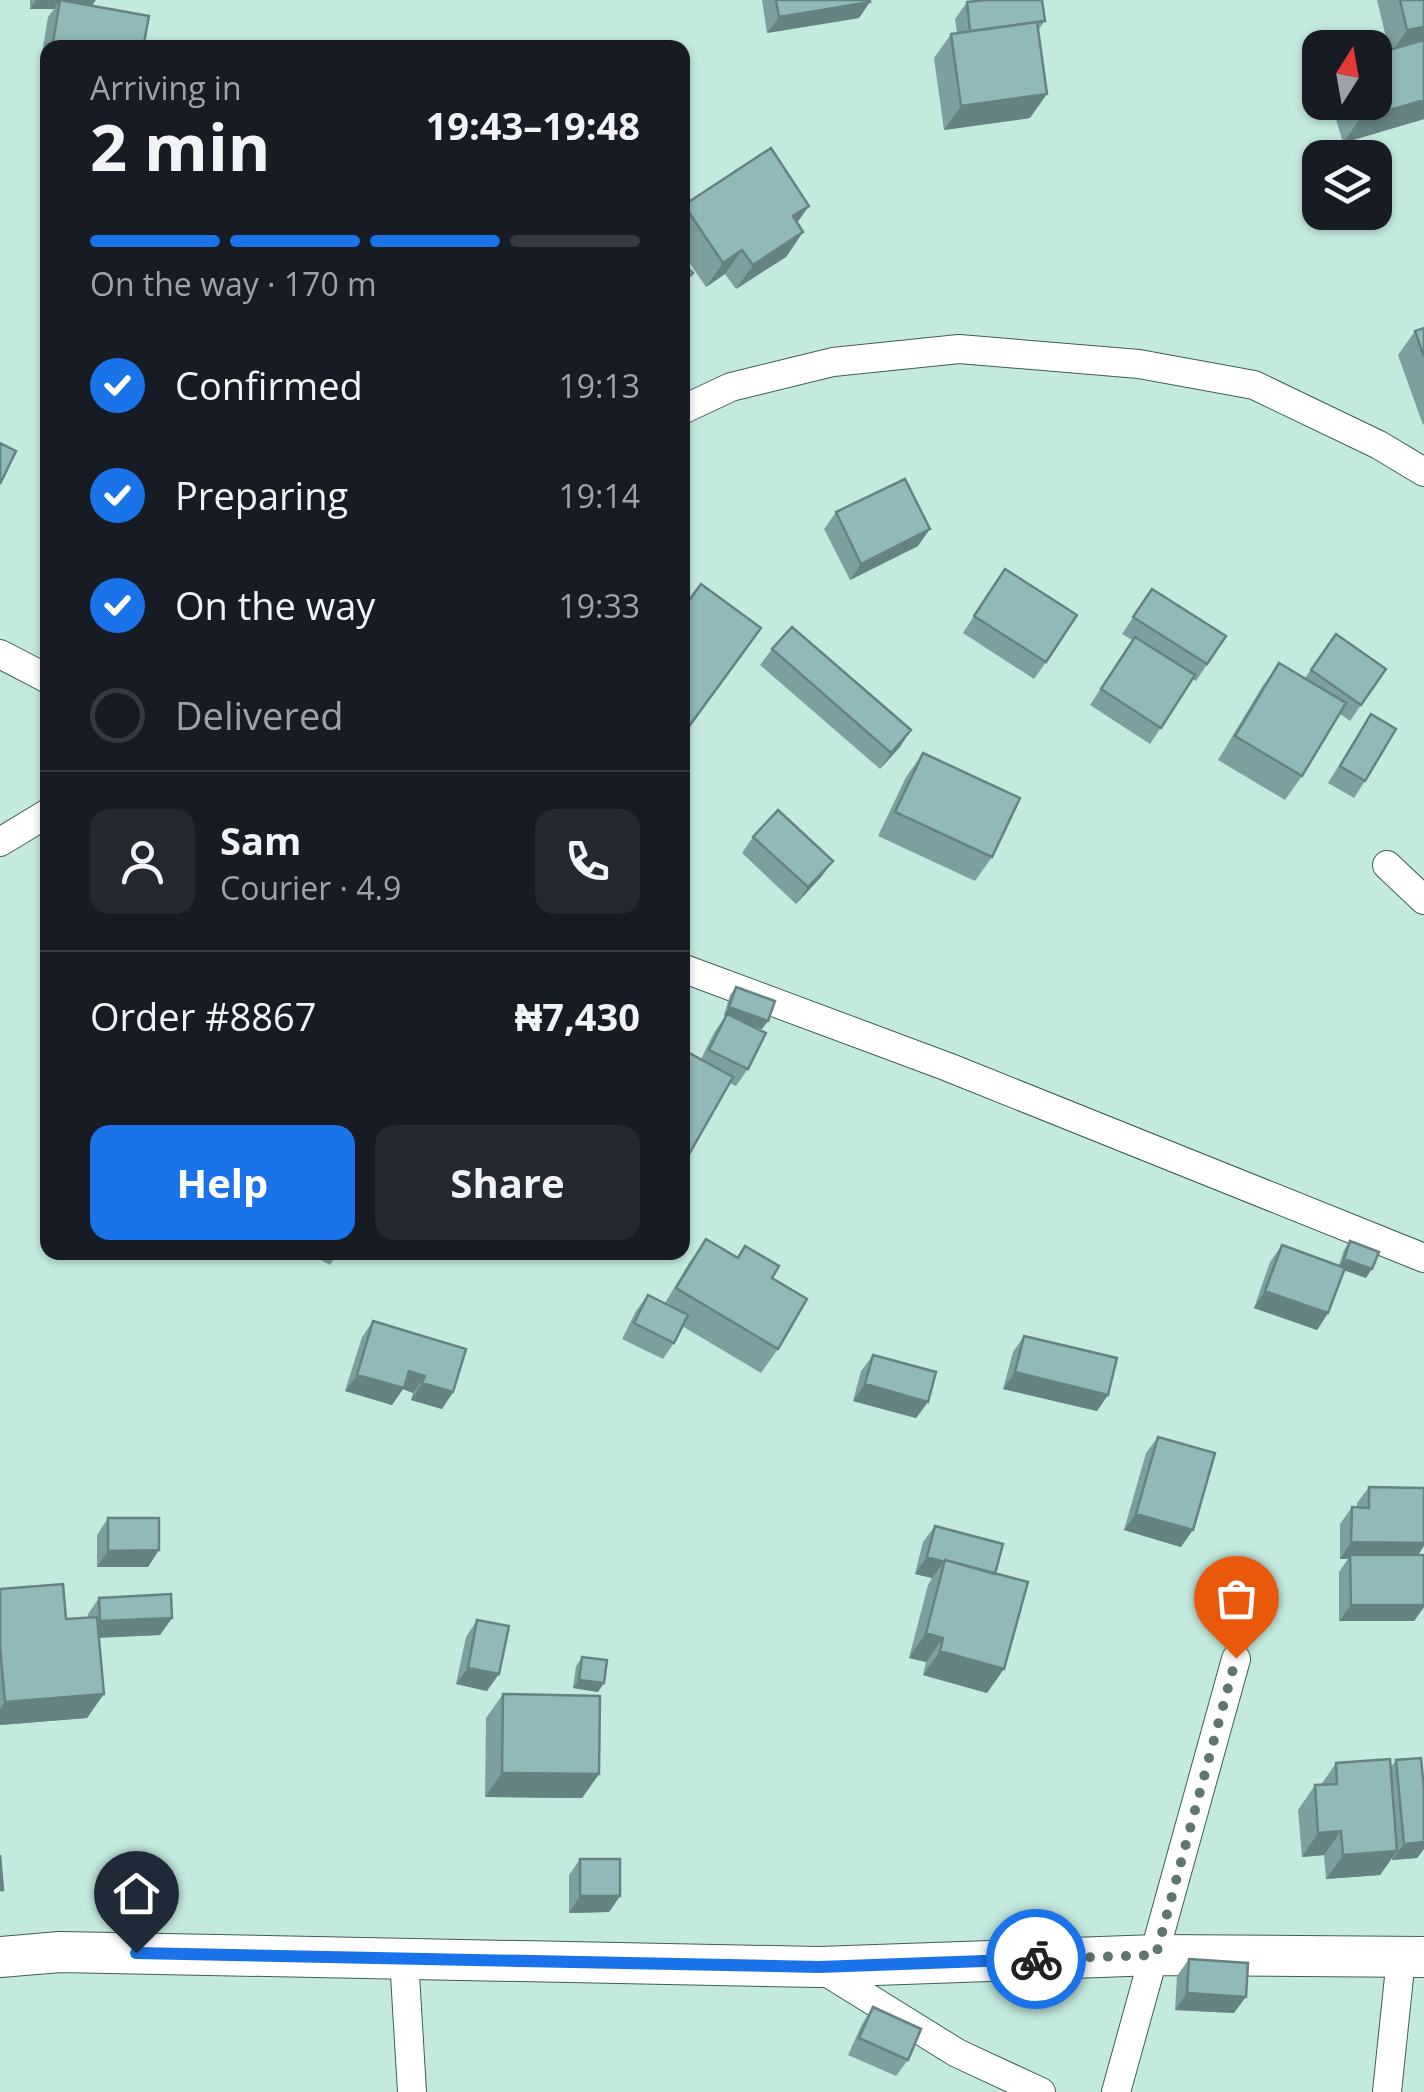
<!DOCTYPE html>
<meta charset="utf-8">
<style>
:root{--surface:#171b24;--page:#242831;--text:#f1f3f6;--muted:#9ea1a6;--line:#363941;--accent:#1a73e8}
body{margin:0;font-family:"Open Sans",sans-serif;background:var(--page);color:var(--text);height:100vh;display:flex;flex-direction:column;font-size:38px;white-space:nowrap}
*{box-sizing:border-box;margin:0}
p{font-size:32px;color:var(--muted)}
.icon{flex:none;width:55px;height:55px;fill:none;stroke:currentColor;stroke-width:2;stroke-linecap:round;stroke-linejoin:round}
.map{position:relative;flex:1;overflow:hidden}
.details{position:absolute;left:40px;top:40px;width:650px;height:1220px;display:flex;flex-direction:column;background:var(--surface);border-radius:20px;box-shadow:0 2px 8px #0004}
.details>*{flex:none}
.needle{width:65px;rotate:11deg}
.tools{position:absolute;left:1302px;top:30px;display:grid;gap:20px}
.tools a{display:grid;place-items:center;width:90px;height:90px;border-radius:20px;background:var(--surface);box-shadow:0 2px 8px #0004;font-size:50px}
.pin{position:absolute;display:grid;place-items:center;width:85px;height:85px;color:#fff;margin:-102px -42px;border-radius:50% 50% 50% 0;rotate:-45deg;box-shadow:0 0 10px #0007}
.pin .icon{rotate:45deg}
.courier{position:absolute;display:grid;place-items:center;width:100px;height:100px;margin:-50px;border:8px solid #1a73e8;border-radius:50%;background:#fff;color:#222;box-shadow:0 2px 12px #0007}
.headline em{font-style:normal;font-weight:700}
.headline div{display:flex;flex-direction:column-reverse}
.headline{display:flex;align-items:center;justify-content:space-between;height:170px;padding:0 50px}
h1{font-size:65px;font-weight:700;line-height:75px}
.bar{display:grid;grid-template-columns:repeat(4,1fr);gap:15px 10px;align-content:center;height:120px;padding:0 50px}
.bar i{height:12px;border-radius:8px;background:var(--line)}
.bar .current{background:var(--accent)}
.bar p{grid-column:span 4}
.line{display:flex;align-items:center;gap:25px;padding:0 50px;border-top:2px solid var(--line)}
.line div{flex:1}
.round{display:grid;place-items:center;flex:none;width:105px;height:105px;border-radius:20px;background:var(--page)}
ol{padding:0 50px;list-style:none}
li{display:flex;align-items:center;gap:30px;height:110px}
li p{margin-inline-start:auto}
li .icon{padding:10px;border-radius:50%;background:var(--accent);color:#fff;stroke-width:4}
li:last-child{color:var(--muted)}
li i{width:55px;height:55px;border:5px solid var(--line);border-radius:50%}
.action{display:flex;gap:20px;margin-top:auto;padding:20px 50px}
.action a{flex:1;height:115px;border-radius:20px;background:var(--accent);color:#fff;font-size:40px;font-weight:700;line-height:115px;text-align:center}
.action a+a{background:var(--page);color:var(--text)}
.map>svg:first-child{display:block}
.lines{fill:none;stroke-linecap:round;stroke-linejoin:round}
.street-casing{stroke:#3e5f56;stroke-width:30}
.secondary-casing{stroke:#3e5f56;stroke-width:42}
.street{stroke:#fff;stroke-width:28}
.secondary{stroke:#fff;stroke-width:40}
.wall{fill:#7e9f9f}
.shaded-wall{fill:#668282}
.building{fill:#92b9b9;stroke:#668282;stroke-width:2.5}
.done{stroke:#5f756f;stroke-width:10;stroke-dasharray:0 18}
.route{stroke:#1a73e8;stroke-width:12}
</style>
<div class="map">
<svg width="1424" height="2092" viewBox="0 0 1424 2092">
<rect width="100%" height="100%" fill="#c4eadf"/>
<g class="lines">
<defs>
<path id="street" d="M682 410 731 387 833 362 959 349 1139 364 1254 385 1379 445 1424 472
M0 654 48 679
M0 842 48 813
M1387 865 1424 900
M682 968 948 1067 1424 1258
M404 1958 412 2092
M820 1968 957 2053 1041 2092
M1116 2092 1236 1659
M1387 2092 1401 1958"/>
<path id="secondary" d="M0 1957 60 1952 819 1967 1156 1955 1424 1957"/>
</defs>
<use href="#street" class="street-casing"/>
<use href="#secondary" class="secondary-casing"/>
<use href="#street" class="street"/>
<use href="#secondary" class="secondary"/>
</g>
<path class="wall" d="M30 0H95L92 6 143 48H48V60L41 59 48 17 54 9H30Z
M762 0H870L859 18 767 33Z
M1377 0H1424V119L1343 143 1331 102H1375L1389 50Z
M967 2 1045 21 1038 30 1030 118 944 130 934 58 951 34 957 33 955 19Z
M684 205 797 223 803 232 786 257 736 289 725 274 706 287 682 252V208Z
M1424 328V424L1423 425 1398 355 1415 331Z
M836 512 918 546 850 580 824 529Z
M994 585 1046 662 1034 679 963 633Z
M1152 589 1226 636 1196 681 1193 679 1150 744 1090 705 1132 640 1122 634Z
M1336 634 1386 669 1350 721 1340 714 1302 776 1285 800 1218 760 1262 687 1279 663 1305 678Z
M772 649 900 747 880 769 760 665Z
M1371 714 1365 781 1354 798 1328 783Z
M923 753 992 857 975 881 878 836 906 777Z
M753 837 833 861 821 877 796 904 742 853Z
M48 982V999L40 994Z
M736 987 768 1021 762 1029 745 1023 748 1069 736 1086 729 1083 682 1165V1049L701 1059 715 1031 726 1016 724 1015 730 995Z
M706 1239 737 1257 745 1246 772 1278 778 1349 761 1373 682 1326 674 1343 663 1359 622 1339 636 1311 648 1295 665 1303 689 1263Z
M1350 1241 1366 1278 1344 1270 1328 1313 1317 1330 1254 1308 1270 1262 1282 1245 1339 1265 1344 1250Z
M307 1252H338L330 1265Z
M373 1321 453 1392 442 1409 411 1400 413 1393 403 1389 392 1405 345 1391 362 1337Z
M1024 1336 1108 1395 1097 1411 1003 1389 1013 1352Z
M873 1355 928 1402 916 1418 853 1401 861 1371Z
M1158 1437 1181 1547 1124 1530 1146 1453Z
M1369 1487 1418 1555H1424V1607L1414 1621H1339V1572L1348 1559H1340V1524L1352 1507 1357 1508V1503Z
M108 1518 159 1550 148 1567H97V1535Z
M935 1526 995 1574 987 1693 923 1675 926 1662 909 1658 928 1585 932 1578 915 1574 923 1542Z
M0 1589 66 1619 88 1617V1614L99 1598 172 1618 160 1635 99 1638 87 1718 0 1725Z
M477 1620 487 1691 456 1684 466 1637Z
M582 1657 598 1692 573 1688 576 1666Z
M503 1694 599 1774 582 1798 485 1797 486 1718Z
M1396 1760 1424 1789V1849L1417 1858 1392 1860V1858L1380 1875 1326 1879 1324 1855 1302 1857 1298 1810 1315 1785H1321L1336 1763 1391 1767Z
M580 1859 620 1896 609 1912 569 1913V1875Z
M1189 1959 1234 2013 1175 2010 1177 1976Z
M873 2007 908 2060 896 2076 848 2055 862 2024Z"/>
<path class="shaded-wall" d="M36 0H96L90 8 60 0 54 9H30Z
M870 2 859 18 767 33 779 17Z
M1424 27V47L1390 55 1407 30Z
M53 42 82 48H49Z
M48 50V60L41 59Z
M1047 94 1030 118 944 130 961 106Z
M1424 100V119L1343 143 1360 119Z
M809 206 792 230 793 216Z
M803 232 786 257 736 289 753 265Z
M742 250 725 274 706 287 723 263Z
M930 529 918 546 850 580 861 564Z
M911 730 900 747 880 769 891 753Z
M833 861 821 877 796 904 808 887Z
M729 1007 768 1021 762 1029 724 1015Z
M1344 1259 1372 1269 1366 1278 1338 1268Z
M1265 1291 1328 1313 1317 1330 1254 1308Z
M409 1371 425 1376 413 1393 403 1389 392 1405 345 1391 357 1375Z
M1015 1372 1108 1395 1097 1411 1003 1389Z
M422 1383 453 1392 442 1409 411 1400Z
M865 1384 928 1402 916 1418 853 1401Z
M1136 1514 1193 1530 1181 1547 1124 1530Z
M1351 1542 1424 1543V1546L1415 1560 1350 1555 1348 1559H1340Z
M159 1550 148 1567H97L108 1551Z
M927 1557 944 1562 932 1578 915 1574Z
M1351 1605H1424V1607L1414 1621H1339Z
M172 1618 160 1635 89 1638 100 1621Z
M926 1633 943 1638 926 1662 909 1658Z
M940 1651 1004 1669 987 1693 923 1675Z
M468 1668 499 1674 487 1691 456 1684Z
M579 1680 604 1683 598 1692 573 1688Z
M104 1694 87 1718 0 1725V1709L5 1702Z
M502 1773 599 1774 582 1798 485 1797Z
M1341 1831 1324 1855 1302 1857 1318 1833Z
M1424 1842V1849L1417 1858 1392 1860 1404 1844Z
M1397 1851 1380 1875 1326 1879 1343 1855Z
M580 1896H620L609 1912 569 1913Z
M1187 1993 1246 1997 1234 2013 1175 2010Z"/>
<path class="building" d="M60 0 149 16 143 48H82L53 42Z
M776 0H870V2L779 17Z
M985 0H1042L1045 21 970 31 967 2Z
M1400 0H1424V27L1407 30Z
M1037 22 1047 94 961 106 951 34Z
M1424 40V100L1360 119 1356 102H1375V54Z
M771 148 809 206 793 216 803 232 753 265 742 250 723 263 684 205Z
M682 263 693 273 682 283Z
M1424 328V357L1415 331Z
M0 443 16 451 0 484Z
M905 479 930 529 861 564 836 512Z
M1005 569 1077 615 1046 662 974 616Z
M701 584 761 628 687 729 682 726V610Z
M1152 589 1226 636 1207 664 1133 617Z
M792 627 911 730 891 753 772 649Z
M1336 634 1386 669 1361 705 1311 670Z
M1135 637 1195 675 1161 728 1101 689Z
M1279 663 1346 703 1302 776 1235 736Z
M1371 714 1396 729 1365 781 1340 766Z
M923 753 1020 798 992 857 895 812Z
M778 810 833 861 808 887 753 837Z
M736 987 775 1001 768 1021 729 1007Z
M727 1014 766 1033 748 1069 709 1050Z
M682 1049 733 1077 684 1163H682Z
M706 1239 738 1258 745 1246 779 1266 772 1278 807 1299 778 1349 676 1288Z
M1350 1241 1379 1252 1372 1269 1344 1259Z
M1282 1245 1345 1268 1328 1313 1265 1291Z
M648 1295 688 1315 674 1343 634 1323Z
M373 1321 466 1349 453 1392 422 1383 425 1376 409 1371 404 1388 357 1375Z
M1024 1336 1117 1358 1108 1395 1015 1372Z
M873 1355 936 1372 928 1402 865 1384Z
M1158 1437 1215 1453 1193 1530 1136 1514Z
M1369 1487 1424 1488V1543L1351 1542 1352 1507 1369 1508Z
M108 1518H159V1550L108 1551Z
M935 1526 1003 1544 995 1574 945 1560 944 1562 927 1557Z
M1350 1555H1424V1605H1351Z
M945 1560 1028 1582 1004 1669 940 1651 943 1638 926 1633Z
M63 1584 66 1619 97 1617 104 1694 5 1702 0 1647V1589Z
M171 1594 172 1618 100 1621 99 1598Z
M477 1620 509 1626 499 1674 468 1668Z
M582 1657 607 1660 604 1683 579 1680Z
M503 1694 600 1696 599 1774 502 1773Z
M1421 1758 1424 1789V1842L1404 1844 1396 1760Z
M1390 1759 1397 1851 1343 1855 1341 1831 1318 1833 1315 1785 1337 1784 1336 1763Z
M0 1855 3 1890H0Z
M580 1859H620V1896H580Z
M1189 1959 1248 1963 1246 1997 1187 1993Z
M873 2007 921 2029 908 2060 859 2038Z"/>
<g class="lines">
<path class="done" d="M1036 1959 1156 1955 1236 1658"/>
<path class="route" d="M136 1953 819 1967 1036 1959"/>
</g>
</svg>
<div class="tools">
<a><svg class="needle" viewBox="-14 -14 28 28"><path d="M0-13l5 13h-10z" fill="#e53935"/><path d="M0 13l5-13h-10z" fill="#9ea1a6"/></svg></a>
<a><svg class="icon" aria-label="layers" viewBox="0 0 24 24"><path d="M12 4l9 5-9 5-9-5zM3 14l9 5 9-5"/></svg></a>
</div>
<div class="pin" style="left:1236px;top:1658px;background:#ea580c"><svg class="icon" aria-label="bag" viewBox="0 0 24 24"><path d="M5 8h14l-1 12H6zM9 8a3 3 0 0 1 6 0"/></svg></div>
<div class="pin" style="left:136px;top:1953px;background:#1f2937"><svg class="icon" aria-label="home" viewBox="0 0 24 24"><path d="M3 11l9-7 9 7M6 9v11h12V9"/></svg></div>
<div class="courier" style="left:1036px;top:1959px"><svg class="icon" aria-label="bike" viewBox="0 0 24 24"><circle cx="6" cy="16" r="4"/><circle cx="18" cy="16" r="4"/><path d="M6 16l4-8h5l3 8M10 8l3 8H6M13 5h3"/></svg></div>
<section class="details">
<div class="headline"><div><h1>2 min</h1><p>Arriving in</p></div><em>19:43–19:48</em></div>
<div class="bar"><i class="current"></i><i class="current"></i><i class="current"></i><i></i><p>On the way · 170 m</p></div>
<ol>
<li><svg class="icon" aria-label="check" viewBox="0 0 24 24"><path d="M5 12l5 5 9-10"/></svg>Confirmed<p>19:13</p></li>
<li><svg class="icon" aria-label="check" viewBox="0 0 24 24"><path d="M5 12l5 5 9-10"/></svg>Preparing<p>19:14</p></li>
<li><svg class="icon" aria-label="check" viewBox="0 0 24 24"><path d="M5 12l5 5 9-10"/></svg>On the way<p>19:33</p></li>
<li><i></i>Delivered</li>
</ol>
<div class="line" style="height:180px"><a class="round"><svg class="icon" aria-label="person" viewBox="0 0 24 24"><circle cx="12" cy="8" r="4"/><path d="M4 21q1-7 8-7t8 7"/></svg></a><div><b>Sam</b><p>Courier · 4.9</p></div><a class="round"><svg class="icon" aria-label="phone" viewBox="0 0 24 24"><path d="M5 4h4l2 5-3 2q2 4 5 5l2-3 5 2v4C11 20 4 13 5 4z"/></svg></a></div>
<div class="line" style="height:130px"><div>Order #8867</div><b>₦7,430</b></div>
<div class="action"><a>Help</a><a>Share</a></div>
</section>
</div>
